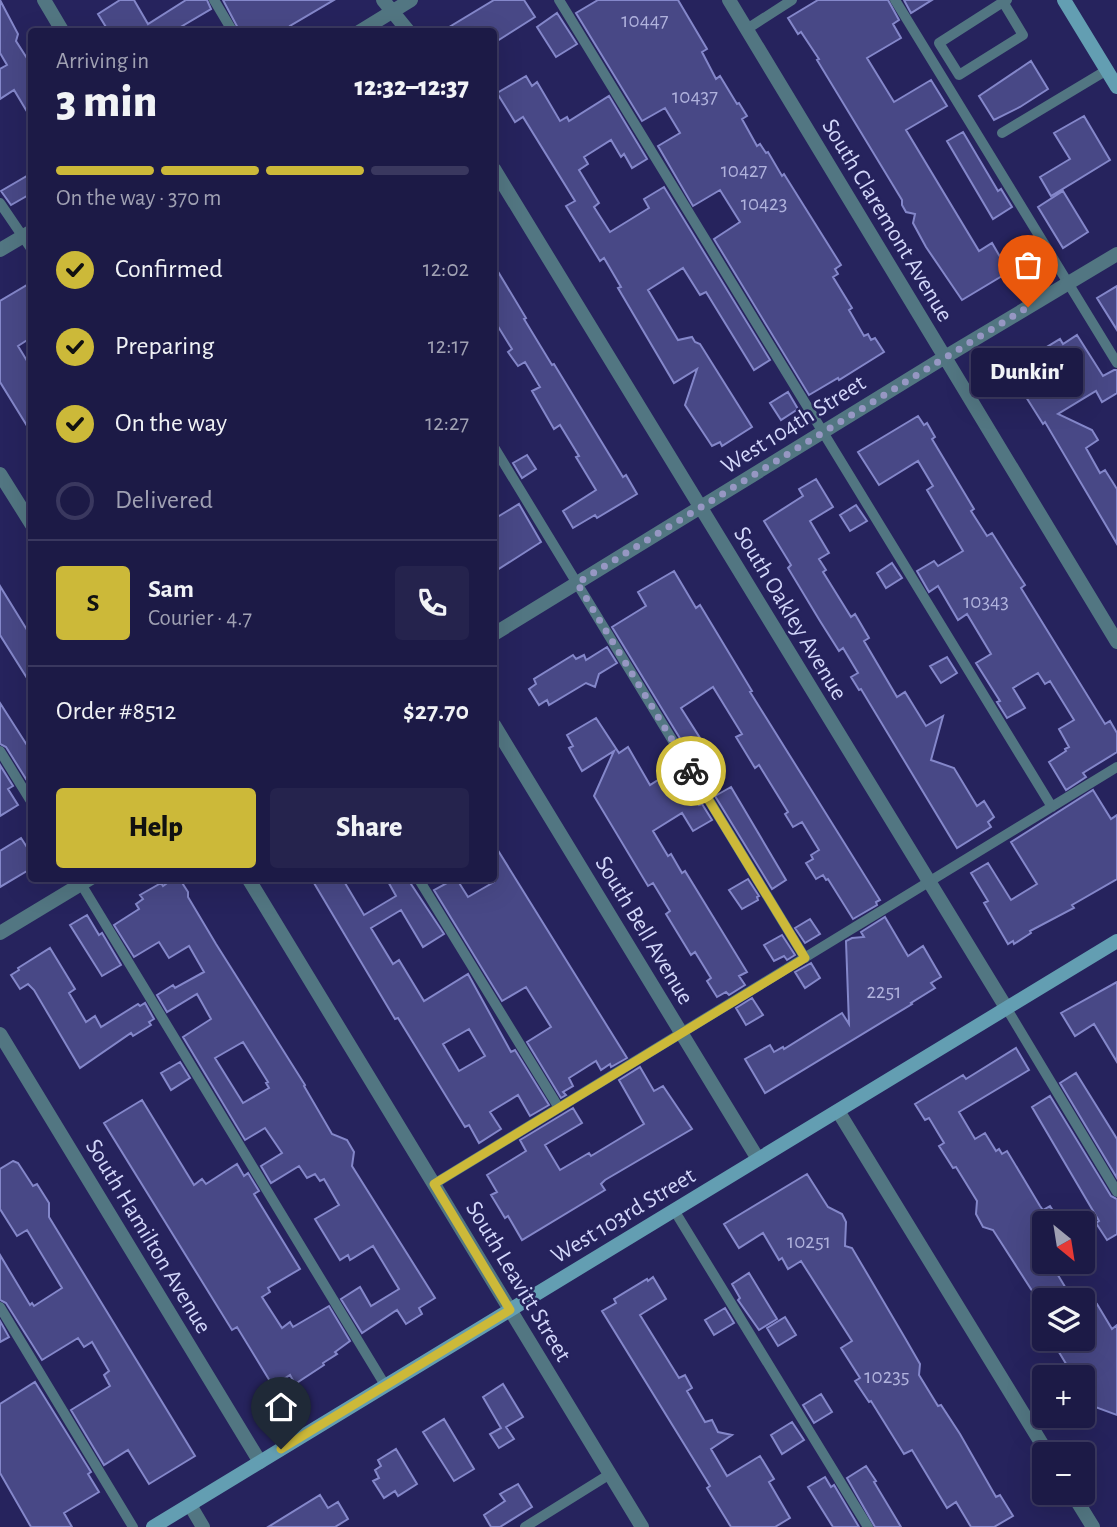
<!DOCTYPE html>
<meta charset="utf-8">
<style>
:root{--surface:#1c1a46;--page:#25234d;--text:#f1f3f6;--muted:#a0a1b3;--line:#3a385f;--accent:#ccb939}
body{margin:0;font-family:"Alegreya Sans",sans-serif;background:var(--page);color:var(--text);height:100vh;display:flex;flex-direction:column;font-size:26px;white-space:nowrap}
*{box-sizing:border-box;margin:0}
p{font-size:23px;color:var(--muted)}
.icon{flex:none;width:38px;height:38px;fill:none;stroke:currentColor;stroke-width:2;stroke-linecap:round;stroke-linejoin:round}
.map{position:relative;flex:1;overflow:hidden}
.sheet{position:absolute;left:28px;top:28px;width:469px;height:854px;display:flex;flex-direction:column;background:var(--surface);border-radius:7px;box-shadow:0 7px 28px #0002,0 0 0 2px var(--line)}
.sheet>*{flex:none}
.needle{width:46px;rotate:150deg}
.fabs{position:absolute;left:1032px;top:1211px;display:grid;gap:14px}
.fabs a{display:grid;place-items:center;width:63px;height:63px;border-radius:7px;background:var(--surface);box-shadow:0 7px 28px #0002,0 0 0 2px var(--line);font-size:35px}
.pin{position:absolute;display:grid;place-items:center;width:60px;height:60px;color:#fff;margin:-72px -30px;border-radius:50% 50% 50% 0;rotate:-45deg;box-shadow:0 0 7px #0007}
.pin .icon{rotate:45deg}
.courier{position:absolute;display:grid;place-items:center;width:70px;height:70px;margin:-35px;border:5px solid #ccb939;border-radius:50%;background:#fff;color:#222;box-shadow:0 2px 9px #0007}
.bubble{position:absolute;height:49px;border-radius:7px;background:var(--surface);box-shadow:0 7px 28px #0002,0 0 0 2px var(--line);font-size:23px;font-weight:800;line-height:49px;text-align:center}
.head em{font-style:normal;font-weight:800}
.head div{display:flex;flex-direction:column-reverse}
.head{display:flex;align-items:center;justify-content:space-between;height:119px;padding:0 28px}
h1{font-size:46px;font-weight:800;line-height:52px}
.bar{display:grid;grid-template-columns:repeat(4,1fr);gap:10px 7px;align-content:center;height:84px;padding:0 28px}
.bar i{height:9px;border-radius:5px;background:var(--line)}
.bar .current{background:var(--accent)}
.bar p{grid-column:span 4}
.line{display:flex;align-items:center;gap:18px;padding:0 28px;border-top:2px solid var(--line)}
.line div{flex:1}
.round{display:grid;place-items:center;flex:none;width:74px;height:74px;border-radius:7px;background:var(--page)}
ol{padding:0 28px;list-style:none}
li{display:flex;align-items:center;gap:21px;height:77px}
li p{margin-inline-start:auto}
li .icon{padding:7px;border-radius:50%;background:var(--accent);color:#111;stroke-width:4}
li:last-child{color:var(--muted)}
li i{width:38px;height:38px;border:4px solid var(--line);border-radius:50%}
.primary-button{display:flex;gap:14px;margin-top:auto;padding:14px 28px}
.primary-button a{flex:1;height:80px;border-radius:7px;background:var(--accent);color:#111;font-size:28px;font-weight:800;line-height:80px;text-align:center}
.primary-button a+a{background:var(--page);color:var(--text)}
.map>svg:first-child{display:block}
.building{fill:#484886;stroke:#8487ca;stroke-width:2;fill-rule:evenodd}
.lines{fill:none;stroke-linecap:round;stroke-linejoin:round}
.lane{stroke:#527682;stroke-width:10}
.street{stroke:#527682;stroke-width:14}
.secondary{stroke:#639eb2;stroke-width:14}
.done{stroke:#9697c3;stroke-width:7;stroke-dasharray:0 12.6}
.route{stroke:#ccb939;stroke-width:9}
.labels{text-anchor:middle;stroke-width:5;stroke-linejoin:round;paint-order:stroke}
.number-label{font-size:21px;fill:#b0b2dd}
.street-label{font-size:24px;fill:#d2d6fa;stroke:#26235d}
</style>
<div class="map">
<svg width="1117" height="1527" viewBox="0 0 1117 1527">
<rect width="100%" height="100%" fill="#26235d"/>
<path class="building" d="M0 0 18 34 16 41 32 66V120L14 90 0 99V69L7 65 0 53Z
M120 0H134L148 24 186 0H207L211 9 172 32H109L98 14Z
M223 0H334L290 26 293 32H240Z
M494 0H524L535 17 494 43V32H441Z
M598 0H678L707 49 702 52 716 79 720 76 737 104 739 103 747 116 742 119 757 146 760 144 766 153 768 152 782 176 784 174 841 265 835 269 838 274 833 277 852 308 849 310 864 336 868 334 871 340 875 338 884 352 839 380 838 378 809 395 714 239 740 222 720 190 693 206 658 146 680 133 665 108 642 121 576 13Z
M818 0H888L899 20 893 24 901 38 867 58 894 102 931 80 947 106 906 130 979 251 992 243 1006 267 1004 269 1007 273 962 300 926 247 913 223 915 214 906 212 902 205V200L817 60 819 59 801 32 798 34 788 18Z
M904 0H932L911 13Z
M557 13 577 44 556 57 537 27Z
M1031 61 1048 89 1020 107 994 120 979 96Z
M526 76 532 86 537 82 560 121 567 117 569 121 609 96 647 159 632 168 624 154 621 157 611 140 584 157 588 164 579 170 599 203 594 207 610 232 649 208 644 199 664 187 770 360 754 370 706 292 700 295 683 268 648 290 678 340 692 337 695 342 700 344 752 427 722 446 720 442 712 446 685 405 697 369 674 383 618 288 621 287 604 258 600 261 566 206 575 201 523 117 515 122 497 93Z
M1084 116 1110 160 1051 196 1040 177 1070 159 1054 133Z
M963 132 998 191 1001 189 1012 207 993 219 947 141Z
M32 173V193L11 205 1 191Z
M1063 191 1088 232 1063 248 1038 207Z
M494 265 526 318 524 319 552 365 554 364 623 477 626 475 637 494 597 518 595 515 573 528 563 511 596 490 576 457 579 456 560 425 554 429 532 391 540 387 525 362 518 366 508 352 512 349 494 320Z
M32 282V337L18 346 32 369V434L0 382V301Z
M1117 286V330L1097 298Z
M1077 335 1103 376 1114 370H1117V393L1102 402 1096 391 1058 414 1092 430 1098 440 1086 448 1100 473 1105 470 1117 489V544L1045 422 1043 424 1009 370 1060 339 1063 344Z
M788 392 798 409 781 420 770 403Z
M918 416 924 425 927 423 935 437 932 439 974 509 971 511 987 536 992 533 1014 568 1025 585 1021 588 1105 724 1110 721 1117 733V752L1083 773 1086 777 1066 790 1049 762 1066 751 1065 749 1069 747 1059 729 1074 720 1050 681 1045 684 1038 673 1013 688 1025 708 1007 718 997 702 1000 701 976 663 991 654 967 614 958 620 938 586 929 592 917 571 934 561 938 566 963 551 927 490 933 486 918 461 879 485 858 452Z
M527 455 536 469 522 478 513 463Z
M816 479 833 507 810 521 829 553 819 559 826 570 823 572 851 617 855 614 869 638 864 641 897 697 905 692 926 726 943 716 931 760 954 768 977 806 984 801 994 817 988 822 991 827 957 848 861 689 859 690 851 677 858 673 843 648 839 651 820 621 788 568 791 565 764 521 803 496 799 489Z
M519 504 541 542 494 572V519Z
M856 505 867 521 850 531 840 515Z
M892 563 902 578 886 588 877 573Z
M674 571 696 608 700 605 752 691 750 692 880 900 876 902 877 905 853 919 828 879 826 880 823 875 816 879 806 863 813 859 811 855 819 850 802 822 793 827 785 814 788 812 759 765 755 768 736 737 742 734 713 687 681 708 707 749 692 758 612 627 646 606 638 592Z
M0 586 32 638V686L0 635Z
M607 647 617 663 599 674 595 687 586 683 549 705 547 700 539 705 529 689 536 684 534 679 573 655 576 659 584 655 586 660Z
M947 657 957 673 941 683 930 666Z
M0 703 32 753V775L26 779 6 747 0 744Z
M596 718 619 753 628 747 650 785 677 768 699 805 702 804 712 820 693 831 682 813 653 831 668 856 671 854 682 873 685 871 747 972 739 976 745 985 729 995 726 992 717 997 707 981 711 978 695 952 691 955 666 914 670 911 653 883 648 886 594 796 614 751 582 771 569 748 573 746 567 735Z
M0 765 13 786 8 789 18 805 0 816Z
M731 787 786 880 772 889 715 796Z
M1093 790 1111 819 1117 815V879L1072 905 1074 908 1030 931 1031 933 1014 944 1013 941 1008 944 984 903 988 901 971 873 988 863 1011 900 1037 884 1011 842Z
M21 838 32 855V868L0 887V851Z
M494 844 627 1058 611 1067 610 1064 601 1070 596 1061 569 1078 573 1086 563 1092 566 1095 561 1098 527 1042 551 1027 526 987 502 1001 434 890 456 878 468 897 494 882Z
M174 878H179L188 892V897L216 944 305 1085 304 1086 332 1134 347 1140 354 1152 352 1166 435 1298 419 1308 422 1314 406 1324 397 1310 362 1333 341 1299 360 1287 371 1306 399 1289 373 1246 350 1260 348 1255 340 1260 315 1219 339 1205 324 1179 320 1181 315 1174 307 1178 299 1166 271 1183 261 1166 282 1153 265 1128 245 1140 183 1037 211 1019 197 994 167 1012 157 995 173 985 175 988 204 972 189 946 169 958 159 942 134 957 114 925 139 909 136 904 143 899 140 895 161 883 163 886ZM243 1042 268 1082 266 1083 269 1088 243 1103 215 1058Z
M311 878H342L364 915 396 896 386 878H407L444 934 423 947 401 910 371 928 393 964 399 960 424 1001 468 974 511 1052 515 1050 549 1105 530 1116 518 1095 490 1112 501 1129 479 1143 469 1125 465 1127 398 1018 395 1019ZM469 1029 485 1056 459 1071 443 1044Z
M748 879 759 896 757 897 758 900 742 909 729 890Z
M87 915 99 935 102 933 121 965 102 976 70 925Z
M885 917 908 956 923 946 941 977 931 983 935 988 911 1003 912 1004 765 1093 745 1059 770 1045 774 1052 783 1047 784 1049 842 1013 849 1024 846 941 852 938 864 937 861 932Z
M810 919 820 934 805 943 795 928Z
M782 935 795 955 787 960 784 956 774 961 764 945Z
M50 948 75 989 69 993 86 1022 95 1016 101 1027 138 1004 140 1006 145 1003 154 1019 149 1022 151 1025 133 1036 131 1033 80 1068 34 990 28 984 20 989 11 975 19 970 18 968Z
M811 963 820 978 805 988 795 972Z
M1117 982V1062L1094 1024 1075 1036 1061 1013Z
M752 998 763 1015 746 1025 736 1008Z
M1016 1048 1029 1070 959 1112 975 1139 985 1133 996 1151 999 1149 1002 1154 1007 1151 1040 1206 1043 1210 1050 1206 1059 1220 1052 1223H1045V1234L1039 1238 1045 1247V1262H1050L1073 1300H1038L993 1230 983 1227 976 1214 977 1201 956 1167 953 1168 939 1146 944 1143 929 1118 925 1120 915 1104 963 1075 966 1079Z
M180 1062 190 1078 171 1090 161 1073Z
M640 1067 654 1091 663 1086 692 1129 605 1180 601 1184 605 1190 522 1240 508 1216 505 1218 491 1195 497 1192 487 1175 526 1151 520 1140 573 1108 582 1123 545 1145 560 1170 589 1153 591 1156 644 1124 619 1080Z
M1076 1073 1117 1139V1178L1060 1083Z
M1050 1096 1111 1196 1117 1199V1234L1107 1240 1096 1223 1099 1221 1032 1107Z
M142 1100 194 1185 202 1179 206 1184 237 1164 244 1176 248 1173 259 1191 254 1194 300 1269 268 1288 270 1292 262 1297 282 1328 290 1322 293 1327 329 1306 350 1341 335 1352 337 1354 323 1363 324 1365 295 1384 290 1375 273 1386 237 1327 232 1330 104 1123Z
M13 1161 18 1163 33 1186 37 1184 49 1203V1217L195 1456 149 1484 128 1450 104 1465 71 1410 110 1386 104 1375 109 1371 92 1342 84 1347 78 1338 42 1360 6 1303 0 1300V1255L30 1305 32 1303 34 1306 62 1288 27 1230 17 1236 0 1209V1169Z
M807 1174 828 1207 842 1214 846 1222 845 1246 852 1248 905 1338 920 1364 919 1375 938 1406 941 1405 960 1434 996 1497 1000 1495 1013 1516 994 1527H971L956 1502 947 1508 912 1450 904 1454 871 1401 869 1402 855 1381 860 1378 841 1348 852 1341 801 1261 788 1269 782 1258 779 1260 763 1233 739 1248 724 1224Z
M749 1273 777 1319 759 1330 738 1300 740 1298 732 1284Z
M653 1277 666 1299 640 1315 679 1378 685 1375 692 1388 687 1391 705 1422 712 1420 718 1432 732 1435 711 1449 727 1476 760 1456 774 1479 769 1482 790 1518 775 1527H731L707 1488 710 1486 602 1311 616 1303 614 1299 647 1279 648 1281Z
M1097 1304 1112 1329 1117 1325V1415L1087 1404 1083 1396V1377H1074L1051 1339H1083V1311Z
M725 1308 734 1323 714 1335 705 1320Z
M785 1317 796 1335 778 1346 767 1328Z
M0 1321 9 1337 0 1342Z
M35 1382 91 1472 88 1474 99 1492 64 1513 72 1527H31L0 1473V1404Z
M503 1384 523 1417 506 1427 514 1439 499 1448 490 1434 501 1428 483 1397Z
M821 1394 832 1412 814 1423 803 1405Z
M444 1419 474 1469 454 1481 423 1432Z
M792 1422 804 1440 782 1454 771 1435Z
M396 1449 417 1484 398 1496 395 1491 384 1498 373 1481 379 1478 375 1470 381 1466 378 1460Z
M866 1466 876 1481 874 1482 901 1527H875L847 1478Z
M825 1477 831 1487 834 1485 859 1527H833L808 1487Z
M518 1484 532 1507 500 1527H491L484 1515 505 1501 500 1494Z
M320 1495 328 1508 338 1502 348 1519 335 1527H268Z"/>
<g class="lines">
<path class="lane" d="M214 0 233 32
M559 0 1052 807
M895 0 1117 363
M1003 2 1023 35 959 75 939 43 1003 2 1007 0
M747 29 792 0
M1002 133 1107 70
M0 203 32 250
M494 447 805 958
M0 751 32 803
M418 878 559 1108
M78 879 385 1385
M1007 1009 1117 1192
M434 1184 1117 767
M674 1210 868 1527
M0 1307 133 1527
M525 1527 610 1474"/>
<path class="street" d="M44 0 63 32
M383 0 409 32
M729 0 1117 642
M359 32 411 0
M494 169 1007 1009
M0 250 32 231
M0 474 32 525
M494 634 945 357 1117 254
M494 725 758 1159
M248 878 642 1527
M0 933 91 878
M0 1034 260 1462
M838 1111 1048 1454
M1072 1493 1093 1527
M190 1505 203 1527"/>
<path class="secondary" d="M1064 0 1117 87
M153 1527 1117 941"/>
</g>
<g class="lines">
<path class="done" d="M691 771 577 583 1028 307"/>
<path class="route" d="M281 1449 510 1310 434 1184 805 958 691 771"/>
</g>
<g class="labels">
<g class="number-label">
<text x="645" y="27">10447</text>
<text x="695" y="103">10437</text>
<text x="744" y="177">10427</text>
<text x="764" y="210">10423</text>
<text x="986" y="608">10343</text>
<text x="884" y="998">2251</text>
<text x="809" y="1248">10251</text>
<text x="887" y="1383">10235</text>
</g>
<g class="street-label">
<text transform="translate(888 220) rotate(59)" y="8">South Claremont Avenue</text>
<text transform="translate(793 424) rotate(-32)" y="8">West 104th Street</text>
<text transform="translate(791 613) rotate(59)" y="8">South Oakley Avenue</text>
<text transform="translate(645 930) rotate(59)" y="8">South Bell Avenue</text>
<text transform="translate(623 1215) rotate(-31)" y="8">West 103rd Street</text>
<text transform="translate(149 1236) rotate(59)" y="8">South Hamilton Avenue</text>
<text transform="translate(519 1281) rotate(59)" y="8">South Leavitt Street</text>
</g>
</g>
</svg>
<div class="fabs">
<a><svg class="needle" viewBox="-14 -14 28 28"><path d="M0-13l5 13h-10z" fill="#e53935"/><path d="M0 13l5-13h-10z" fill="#a0a1b3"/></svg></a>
<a><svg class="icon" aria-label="layers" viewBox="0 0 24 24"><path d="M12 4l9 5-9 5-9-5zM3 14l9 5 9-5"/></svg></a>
<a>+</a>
<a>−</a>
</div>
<div class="pin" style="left:1028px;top:307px;background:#ea580c"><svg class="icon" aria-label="bag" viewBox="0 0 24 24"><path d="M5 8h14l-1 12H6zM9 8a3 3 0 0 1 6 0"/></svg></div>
<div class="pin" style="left:281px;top:1449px;background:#1f2937"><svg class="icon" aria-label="home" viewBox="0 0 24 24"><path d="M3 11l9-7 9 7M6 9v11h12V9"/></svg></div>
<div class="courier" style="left:691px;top:771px"><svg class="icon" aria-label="bike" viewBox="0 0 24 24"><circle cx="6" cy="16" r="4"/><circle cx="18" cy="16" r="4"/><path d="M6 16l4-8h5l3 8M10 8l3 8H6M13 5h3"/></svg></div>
<div class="bubble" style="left:971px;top:348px;width:112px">Dunkin'</div>
<section class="sheet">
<div class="head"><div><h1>3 min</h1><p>Arriving in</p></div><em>12:32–12:37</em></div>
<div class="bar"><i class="current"></i><i class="current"></i><i class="current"></i><i></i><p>On the way · 370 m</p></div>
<ol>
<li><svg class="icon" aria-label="check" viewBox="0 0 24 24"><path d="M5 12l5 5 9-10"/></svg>Confirmed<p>12:02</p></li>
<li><svg class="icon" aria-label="check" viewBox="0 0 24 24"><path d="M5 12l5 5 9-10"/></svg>Preparing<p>12:17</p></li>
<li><svg class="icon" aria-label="check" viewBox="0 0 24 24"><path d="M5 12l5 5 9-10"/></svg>On the way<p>12:27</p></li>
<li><i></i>Delivered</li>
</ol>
<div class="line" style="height:126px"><b class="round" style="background:var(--accent);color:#111">S</b><div><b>Sam</b><p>Courier · 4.7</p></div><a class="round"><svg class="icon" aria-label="phone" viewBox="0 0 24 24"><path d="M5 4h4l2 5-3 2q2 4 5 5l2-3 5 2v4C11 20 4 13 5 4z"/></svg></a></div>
<div class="line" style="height:91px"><div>Order #8512</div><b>$27.70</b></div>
<div class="primary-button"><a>Help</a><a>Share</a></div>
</section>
</div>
